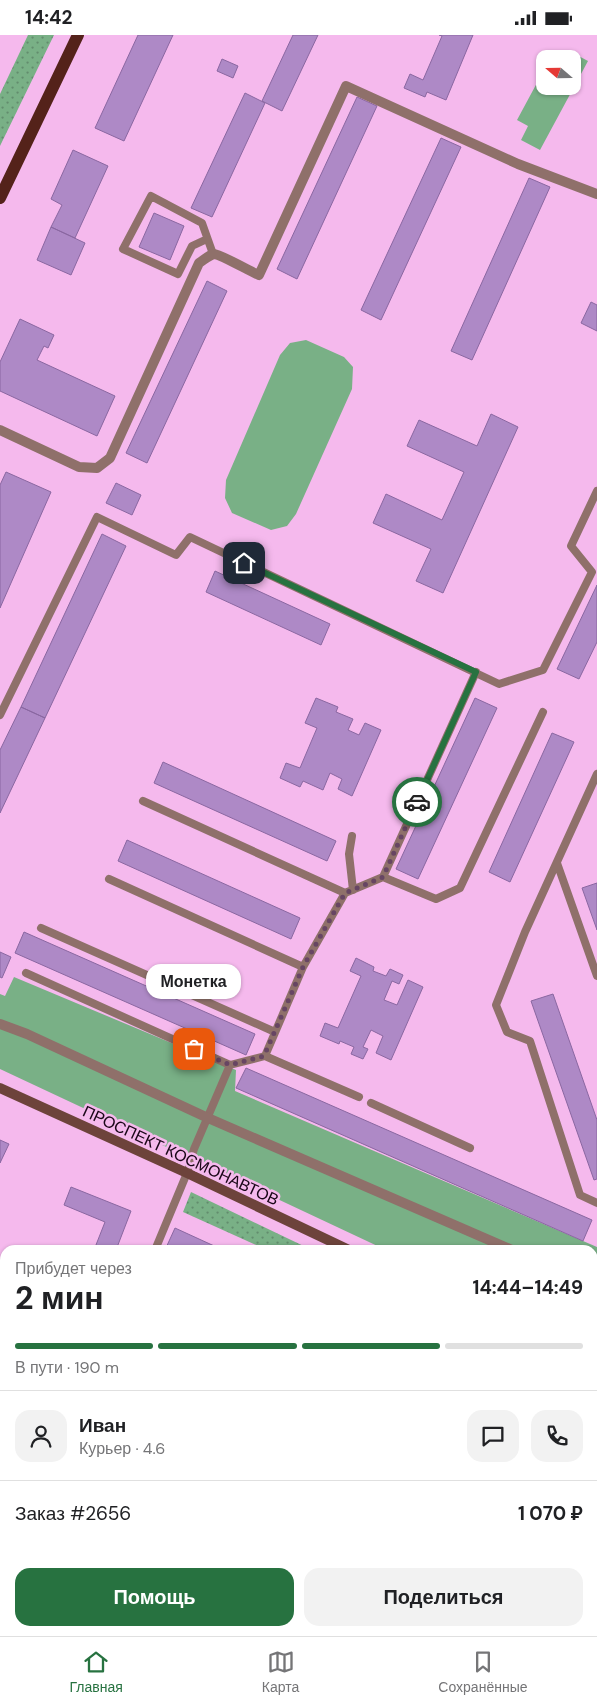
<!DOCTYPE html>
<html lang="ru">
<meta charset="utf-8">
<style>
:root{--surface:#fff;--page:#f2f2f2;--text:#202124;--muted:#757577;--line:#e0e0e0;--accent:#277240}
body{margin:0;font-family:"DM Sans",sans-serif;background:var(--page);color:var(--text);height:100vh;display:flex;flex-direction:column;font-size:19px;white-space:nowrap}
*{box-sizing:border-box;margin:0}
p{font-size:16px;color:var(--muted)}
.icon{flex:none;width:28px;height:28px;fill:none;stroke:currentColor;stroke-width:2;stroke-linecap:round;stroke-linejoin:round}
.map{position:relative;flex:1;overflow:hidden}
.drawer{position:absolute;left:0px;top:1210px;width:598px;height:391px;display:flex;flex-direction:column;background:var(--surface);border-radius:15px 15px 0 0;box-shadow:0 1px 4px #0004}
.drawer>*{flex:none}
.needle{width:32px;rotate:290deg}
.fabs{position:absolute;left:536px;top:15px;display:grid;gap:10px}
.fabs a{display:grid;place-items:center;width:45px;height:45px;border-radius:10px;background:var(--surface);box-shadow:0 1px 4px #0004;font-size:25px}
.pin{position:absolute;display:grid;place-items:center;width:42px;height:42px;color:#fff;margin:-21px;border-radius:10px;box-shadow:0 2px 8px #0006}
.courier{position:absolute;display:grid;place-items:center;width:50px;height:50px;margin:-25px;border:4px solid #277240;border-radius:50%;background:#fff;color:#222;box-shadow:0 1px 6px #0007}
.bubble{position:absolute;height:35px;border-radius:15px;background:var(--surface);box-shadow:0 1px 4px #0004;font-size:16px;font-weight:700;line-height:35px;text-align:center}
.summary em{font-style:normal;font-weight:700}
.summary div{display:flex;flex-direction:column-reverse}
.summary{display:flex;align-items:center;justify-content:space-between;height:85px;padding:0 15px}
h1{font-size:32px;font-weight:700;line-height:38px}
.bar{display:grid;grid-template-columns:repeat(4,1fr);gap:8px 5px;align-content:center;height:60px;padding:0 15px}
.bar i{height:6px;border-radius:4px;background:var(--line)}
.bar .active{background:var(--accent)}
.bar p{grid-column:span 4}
.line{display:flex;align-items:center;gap:12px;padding:0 15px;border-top:1px solid var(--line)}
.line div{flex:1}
.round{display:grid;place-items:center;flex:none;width:52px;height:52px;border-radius:15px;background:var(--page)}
.action{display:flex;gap:10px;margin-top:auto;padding:10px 15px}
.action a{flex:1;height:58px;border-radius:15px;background:var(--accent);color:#fff;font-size:20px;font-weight:700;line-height:58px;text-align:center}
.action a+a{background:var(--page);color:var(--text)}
.status{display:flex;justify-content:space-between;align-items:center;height:35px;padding:0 25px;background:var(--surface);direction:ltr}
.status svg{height:14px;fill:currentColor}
.dock{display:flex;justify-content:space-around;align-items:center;height:70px;border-top:1px solid var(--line);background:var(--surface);font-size:14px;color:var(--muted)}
.dock a{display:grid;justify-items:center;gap:2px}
.dock .active{color:var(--accent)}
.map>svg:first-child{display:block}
.grass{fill:url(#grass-dots)}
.green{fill:#79b086}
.building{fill:#ae89c6;stroke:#8a67a1}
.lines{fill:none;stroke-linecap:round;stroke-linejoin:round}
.service{stroke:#8f706a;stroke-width:8}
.pedestrian{stroke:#8f706a;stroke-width:10}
.minor{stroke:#8f706a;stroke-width:10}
.tertiary{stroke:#8f706a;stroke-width:10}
.secondary{stroke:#6d433b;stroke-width:10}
.primary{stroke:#54221a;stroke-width:12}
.done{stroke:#674563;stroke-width:5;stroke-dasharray:0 9}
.route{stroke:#277240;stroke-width:6}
.labels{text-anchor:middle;stroke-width:5;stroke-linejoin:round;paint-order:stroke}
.street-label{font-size:16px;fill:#1a0618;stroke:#f5b9ed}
</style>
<div class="status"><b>14:42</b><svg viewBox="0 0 49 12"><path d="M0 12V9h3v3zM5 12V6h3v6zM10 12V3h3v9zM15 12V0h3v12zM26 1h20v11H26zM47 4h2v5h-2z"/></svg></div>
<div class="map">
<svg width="597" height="1601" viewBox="0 0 597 1601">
<defs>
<pattern id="grass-dots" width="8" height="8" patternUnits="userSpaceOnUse" patternTransform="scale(1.25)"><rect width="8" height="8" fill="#79b086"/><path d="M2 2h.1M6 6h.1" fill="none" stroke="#628d6d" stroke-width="1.8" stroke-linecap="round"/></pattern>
</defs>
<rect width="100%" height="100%" fill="#f5b9ed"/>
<path class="grass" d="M28 0H54L0 111V59Z
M191 1157 312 1215H267L183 1177Z"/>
<path class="green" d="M573 18 588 26 540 115 521 105 528 91 517 85 545 33V51H572V24H569Z
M306 305 344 322 353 332 352 354 296 479 287 491 271 495 232 478 225 463 226 445 280 320 290 308Z
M14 942 236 1035 235 1056 597 1212V1225L593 1234 592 1215H386L0 1034V959L5 961Z"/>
<path class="building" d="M138 0H173L124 106 95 93Z
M293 0H318L282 76 262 66Z
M439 0H473L446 65 427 57 425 62 404 53 410 39 423 45 442 1Z
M222 24 238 31 233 43 217 36Z
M245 58 265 68 212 182 191 173Z
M357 62 377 71 297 244 277 234Z
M441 103 461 112 381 285 361 275Z
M73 115 108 131 75 203 51 192 62 170 51 164Z
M529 143 550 152 472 325 451 316Z
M154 178 184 191 170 225 139 212Z
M51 192 85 208 71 240 37 225Z
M207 246 227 256 147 428 126 418Z
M591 267 597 270V296L581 288Z
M20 284 54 300 48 313 44 311 37 325 115 361 97 401 0 356V327Z
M491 379 518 392 443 558 416 546 431 514 373 488 386 459 442 485 464 437 407 411 419 385 477 411Z
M6 437 51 457 0 573V450Z
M116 448 141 460 132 480 106 468Z
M102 499 126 511 45 683 21 672Z
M215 536 330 589 321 610 206 557Z
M597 550V607L579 644 557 634Z
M316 663 338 672 336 677 353 684 348 695 359 700 365 688 381 695 352 761 338 754 342 744 330 738 323 755 303 746 300 752 280 743 286 728 300 733 317 693 305 688Z
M475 663 497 673 418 844 396 834Z
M21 672 45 683 0 778V715Z
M552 698 574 707 510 847 489 837Z
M163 727 336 806 327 826 154 748Z
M127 805 300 883 291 904 118 826Z
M597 848V895L582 853Z
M24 897 255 999 246 1020 15 918Z
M0 917 11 922 2 943 0 942Z
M356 923 374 932 373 936 386 941 390 934 403 940 399 949 392 946 384 965 397 970 408 945 423 952 391 1025 376 1018 383 1001 371 995 363 1012 368 1014 363 1024 351 1019 354 1012 340 1006 339 1009 320 1001 325 988 338 993 361 941 350 936Z
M553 959 597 1085V1144L594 1145 531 966Z
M246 1033 592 1185 583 1206 236 1053Z
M0 1105 9 1109 0 1128Z
M71 1152 131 1176 116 1215H94L105 1187 64 1170Z
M175 1193 223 1215H165Z
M0 1287 5 1289V1311L0 1323Z
M597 1398V1529L592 1528V1408Z
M0 1525 5 1527V1553L0 1550Z
M592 1592 597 1594V1601H544L533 1596H592Z
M389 1596H416L414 1601H387Z"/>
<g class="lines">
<path class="service" d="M207 204 192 211 178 239 123 214 151 161 202 188 213 219
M0 680 97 482 176 520 190 502 499 649 543 635 592 537 571 511 597 456
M597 739 525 897 496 970 507 997 530 1006 580 1160 597 1168
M143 766 345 858
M352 801 349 819 353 855
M557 828 597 941
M383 842 436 864 460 853 543 677
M109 844 303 932
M41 893 275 997
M26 938 230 1030
M265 1021 359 1062
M371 1068 470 1113
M155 1215 187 1138 194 1114 230 1030 265 1021 303 932 345 858 383 842 476 637
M0 1412 5 1403
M0 1511 5 1513
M498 1596 509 1601
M379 1601 381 1596"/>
<path class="pedestrian" d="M0 989 27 999 208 1083 512 1215
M592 1250H593"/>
<path class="minor" d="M0 395 79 432 97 433 110 423 199 228C204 225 209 220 214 219 220 219 251 237 259 240L346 51 518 129 597 159
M592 1368 597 1358
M592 1532 597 1535
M460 1601 462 1596"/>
<path class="tertiary" d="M592 1274 597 1264"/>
<path class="secondary" d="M0 1053 187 1138 349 1215
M592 1329 597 1332"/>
<path class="primary" d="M0 163 78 0"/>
</g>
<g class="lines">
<path class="done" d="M194 1014 230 1030 264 1021 303 932 345 858 383 842 417 767"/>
<path class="route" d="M244 528 476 637 417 767"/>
</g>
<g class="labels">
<g class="street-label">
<text transform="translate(181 1120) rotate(25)" y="6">ПРОСПЕКТ КОСМОНАВТОВ</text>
</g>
</g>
</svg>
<div class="fabs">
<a><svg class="needle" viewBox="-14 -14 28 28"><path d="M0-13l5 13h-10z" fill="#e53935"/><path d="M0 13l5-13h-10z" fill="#757577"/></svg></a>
</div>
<div class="pin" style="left:194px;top:1014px;background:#ea580c"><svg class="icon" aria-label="bag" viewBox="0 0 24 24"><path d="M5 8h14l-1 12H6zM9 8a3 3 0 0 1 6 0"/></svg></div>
<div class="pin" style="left:244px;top:528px;background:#1f2937"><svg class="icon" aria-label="home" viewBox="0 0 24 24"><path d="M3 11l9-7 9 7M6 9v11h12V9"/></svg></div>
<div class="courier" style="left:417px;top:767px"><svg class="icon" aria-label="car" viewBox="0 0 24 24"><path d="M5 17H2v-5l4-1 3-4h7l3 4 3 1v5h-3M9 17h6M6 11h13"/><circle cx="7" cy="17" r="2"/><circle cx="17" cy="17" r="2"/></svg></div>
<div class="bubble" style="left:146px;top:929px;width:95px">Монетка</div>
<section class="drawer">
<div class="summary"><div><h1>2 мин</h1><p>Прибудет через</p></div><em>14:44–14:49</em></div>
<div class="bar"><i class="active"></i><i class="active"></i><i class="active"></i><i></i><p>В пути · 190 m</p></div>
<div class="line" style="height:90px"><a class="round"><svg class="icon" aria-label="person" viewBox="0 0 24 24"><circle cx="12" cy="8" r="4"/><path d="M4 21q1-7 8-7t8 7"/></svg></a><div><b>Иван</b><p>Курьер · 4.6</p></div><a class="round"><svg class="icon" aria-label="chat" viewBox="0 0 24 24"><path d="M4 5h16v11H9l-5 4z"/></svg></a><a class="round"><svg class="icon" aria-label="phone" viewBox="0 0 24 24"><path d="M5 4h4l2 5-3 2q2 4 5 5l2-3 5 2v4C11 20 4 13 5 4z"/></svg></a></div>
<div class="line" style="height:65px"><div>Заказ #2656</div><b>1 070 ₽</b></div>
<div class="action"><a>Помощь</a><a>Поделиться</a></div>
</section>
</div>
<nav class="dock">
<a class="active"><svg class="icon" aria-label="home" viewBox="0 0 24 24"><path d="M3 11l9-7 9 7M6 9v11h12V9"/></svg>Главная</a>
<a><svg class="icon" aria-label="map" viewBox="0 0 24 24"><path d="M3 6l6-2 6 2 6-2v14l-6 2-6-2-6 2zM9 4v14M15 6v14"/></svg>Карта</a>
<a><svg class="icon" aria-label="saved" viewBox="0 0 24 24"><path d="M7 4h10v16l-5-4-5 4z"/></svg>Сохранённые</a>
</nav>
